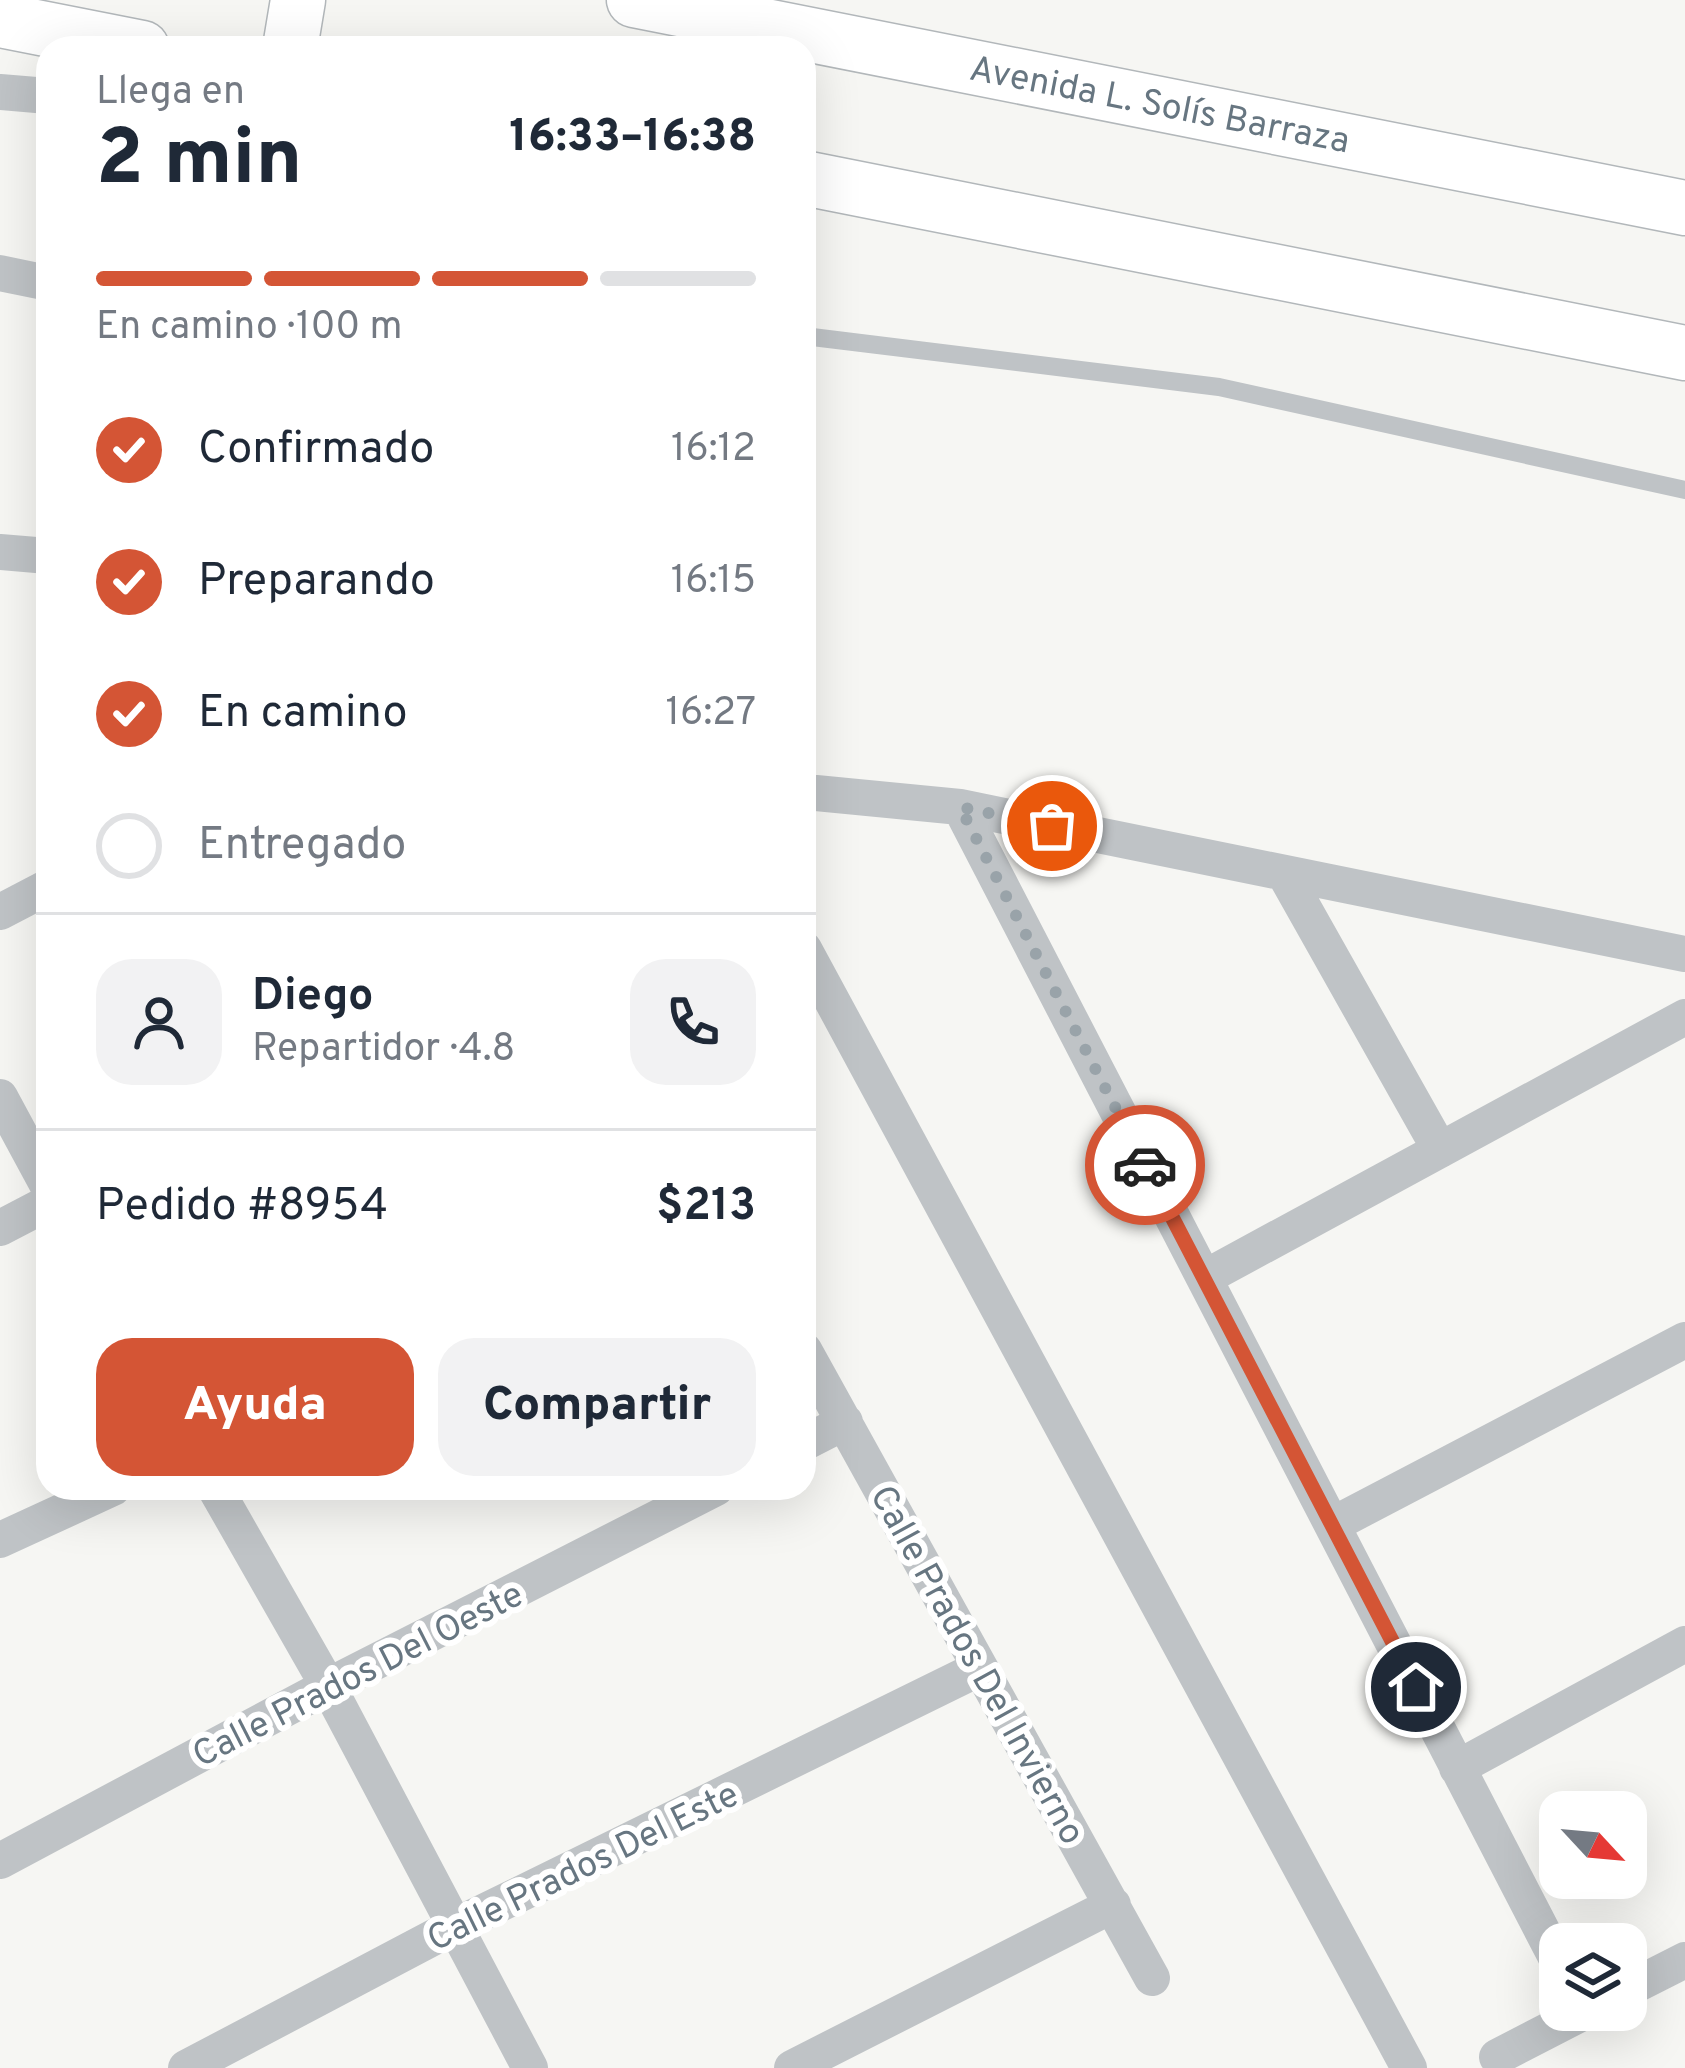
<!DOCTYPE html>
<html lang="es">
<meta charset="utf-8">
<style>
:root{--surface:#fff;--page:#f2f2f3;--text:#1f2937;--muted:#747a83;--line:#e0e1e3;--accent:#d45535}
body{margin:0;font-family:Overpass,sans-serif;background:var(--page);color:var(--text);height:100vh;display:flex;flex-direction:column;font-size:45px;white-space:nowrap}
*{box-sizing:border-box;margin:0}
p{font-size:39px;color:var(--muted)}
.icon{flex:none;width:66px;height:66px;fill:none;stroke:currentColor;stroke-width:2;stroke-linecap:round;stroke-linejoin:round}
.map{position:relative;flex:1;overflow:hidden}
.panel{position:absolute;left:36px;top:36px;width:780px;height:1464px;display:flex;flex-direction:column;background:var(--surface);border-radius:36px;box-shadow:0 12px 48px #0002}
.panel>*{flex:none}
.needle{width:78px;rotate:116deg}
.tools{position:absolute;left:1539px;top:1791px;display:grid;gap:24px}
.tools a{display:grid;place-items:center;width:108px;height:108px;border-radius:24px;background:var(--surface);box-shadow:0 12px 48px #0002;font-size:60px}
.pin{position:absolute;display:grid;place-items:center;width:102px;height:102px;color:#fff;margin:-51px;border:6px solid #fff;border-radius:50%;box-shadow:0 3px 12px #0007}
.courier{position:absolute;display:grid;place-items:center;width:120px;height:120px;margin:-60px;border:9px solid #d45535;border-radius:50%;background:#fff;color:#222;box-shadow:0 3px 15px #0007}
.headline em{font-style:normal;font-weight:800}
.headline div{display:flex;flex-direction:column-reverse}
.headline{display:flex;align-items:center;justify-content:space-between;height:204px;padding:0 60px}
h1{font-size:78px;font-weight:800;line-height:90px}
.bar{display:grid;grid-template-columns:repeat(4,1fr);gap:18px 12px;align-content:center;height:144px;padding:0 60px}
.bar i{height:15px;border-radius:9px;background:var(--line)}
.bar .current{background:var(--accent)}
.bar p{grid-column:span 4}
.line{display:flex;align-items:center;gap:30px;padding:0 60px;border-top:3px solid var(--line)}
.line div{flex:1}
.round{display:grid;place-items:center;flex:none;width:126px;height:126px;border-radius:36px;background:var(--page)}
ol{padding:0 60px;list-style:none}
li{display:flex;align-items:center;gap:36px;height:132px}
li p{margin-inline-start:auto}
li .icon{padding:12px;border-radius:50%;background:var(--accent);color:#fff;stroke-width:4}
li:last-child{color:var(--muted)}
li i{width:66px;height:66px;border:6px solid var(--line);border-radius:50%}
.button{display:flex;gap:24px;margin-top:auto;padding:24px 60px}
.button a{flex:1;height:138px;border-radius:36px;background:var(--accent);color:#fff;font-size:48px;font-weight:800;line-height:138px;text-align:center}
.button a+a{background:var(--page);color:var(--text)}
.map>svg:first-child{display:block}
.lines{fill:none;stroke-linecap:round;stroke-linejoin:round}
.secondary-casing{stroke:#b2b7ba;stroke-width:57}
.service{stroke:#bfc3c6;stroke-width:18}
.minor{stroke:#bfc3c6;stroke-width:36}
.secondary{stroke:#fff;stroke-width:54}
.done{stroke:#99a3a9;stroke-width:12;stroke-dasharray:0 21.6}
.route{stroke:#d45535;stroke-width:15}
.labels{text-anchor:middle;stroke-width:12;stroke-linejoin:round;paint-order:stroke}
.street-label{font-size:36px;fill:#677681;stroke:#fff}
</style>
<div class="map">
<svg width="1685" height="2068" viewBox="0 0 1685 2068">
<rect width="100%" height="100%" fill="#f6f6f3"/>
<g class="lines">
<defs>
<path id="secondary" d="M634 0 1685 208
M0 20 142 48
M290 48 298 0
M804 178 1685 353"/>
</defs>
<use href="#secondary" class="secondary-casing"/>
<path class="service" d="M804 336 1219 387 1685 490"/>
<path class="minor" d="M0 92 48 96
M0 273 48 283
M0 552 48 556
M816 793 960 807 1685 954
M960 807 1560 1965
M1284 873 1440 1150
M0 912 48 887
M804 949 1409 2068
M0 1097 48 1186
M0 1228 48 1203
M1204 1278 1685 1017
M804 1350 1152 1978
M804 1443 845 1422
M215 1488 328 1686 530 2068
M1332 1525 1685 1340
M0 1540 113 1488
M1457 1768 1685 1644
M0 1861 328 1686 716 1488
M1626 1990 1685 1960
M1497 2057 1588 2010
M186 2068 457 1925 980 1668
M792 2068 1113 1905"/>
<use href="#secondary" class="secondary"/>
</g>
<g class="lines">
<path class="done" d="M1052 826 960 807 1145 1165"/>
<path class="route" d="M1145 1165 1416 1687"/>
</g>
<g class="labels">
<g class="street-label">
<text transform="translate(1160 103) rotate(11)" y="13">Avenida L. Solís Barraza</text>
<text transform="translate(979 1664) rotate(61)" y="13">Calle Prados Del Invierno</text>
<text transform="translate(357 1673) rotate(-27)" y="13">Calle Prados Del Oeste</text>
<text transform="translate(582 1865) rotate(-26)" y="13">Calle Prados Del Este</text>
</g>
</g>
</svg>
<div class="tools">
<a><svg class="needle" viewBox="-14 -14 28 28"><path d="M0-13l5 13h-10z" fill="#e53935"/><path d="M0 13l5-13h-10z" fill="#747a83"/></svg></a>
<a><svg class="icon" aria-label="layers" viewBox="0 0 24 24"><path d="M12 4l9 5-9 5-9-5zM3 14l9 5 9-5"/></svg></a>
</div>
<div class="pin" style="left:1052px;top:826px;background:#ea580c"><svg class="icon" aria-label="bag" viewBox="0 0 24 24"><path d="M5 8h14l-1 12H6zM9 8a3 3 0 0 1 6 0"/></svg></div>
<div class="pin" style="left:1416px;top:1687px;background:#1f2937"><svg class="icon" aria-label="home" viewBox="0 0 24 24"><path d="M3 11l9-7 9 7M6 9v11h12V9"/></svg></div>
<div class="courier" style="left:1145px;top:1165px"><svg class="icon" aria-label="car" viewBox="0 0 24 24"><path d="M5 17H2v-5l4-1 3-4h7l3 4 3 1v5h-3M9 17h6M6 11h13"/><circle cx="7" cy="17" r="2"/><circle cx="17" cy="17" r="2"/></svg></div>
<section class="panel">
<div class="headline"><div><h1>2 min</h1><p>Llega en</p></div><em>16:33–16:38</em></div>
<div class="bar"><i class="current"></i><i class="current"></i><i class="current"></i><i></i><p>En camino · 100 m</p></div>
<ol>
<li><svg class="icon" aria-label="check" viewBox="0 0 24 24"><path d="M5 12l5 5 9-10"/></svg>Confirmado<p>16:12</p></li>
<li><svg class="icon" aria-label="check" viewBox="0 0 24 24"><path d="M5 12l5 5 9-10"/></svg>Preparando<p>16:15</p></li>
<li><svg class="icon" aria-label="check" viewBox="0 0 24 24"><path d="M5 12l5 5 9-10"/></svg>En camino<p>16:27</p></li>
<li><i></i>Entregado</li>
</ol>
<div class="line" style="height:216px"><a class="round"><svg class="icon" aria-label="person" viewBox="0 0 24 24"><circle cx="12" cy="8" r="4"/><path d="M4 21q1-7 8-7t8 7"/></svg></a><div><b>Diego</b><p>Repartidor · 4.8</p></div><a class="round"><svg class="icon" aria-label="phone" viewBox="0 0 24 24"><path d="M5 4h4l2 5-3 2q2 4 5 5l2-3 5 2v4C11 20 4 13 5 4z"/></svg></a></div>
<div class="line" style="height:156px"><div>Pedido #8954</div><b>$213</b></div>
<div class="button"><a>Ayuda</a><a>Compartir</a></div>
</section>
</div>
